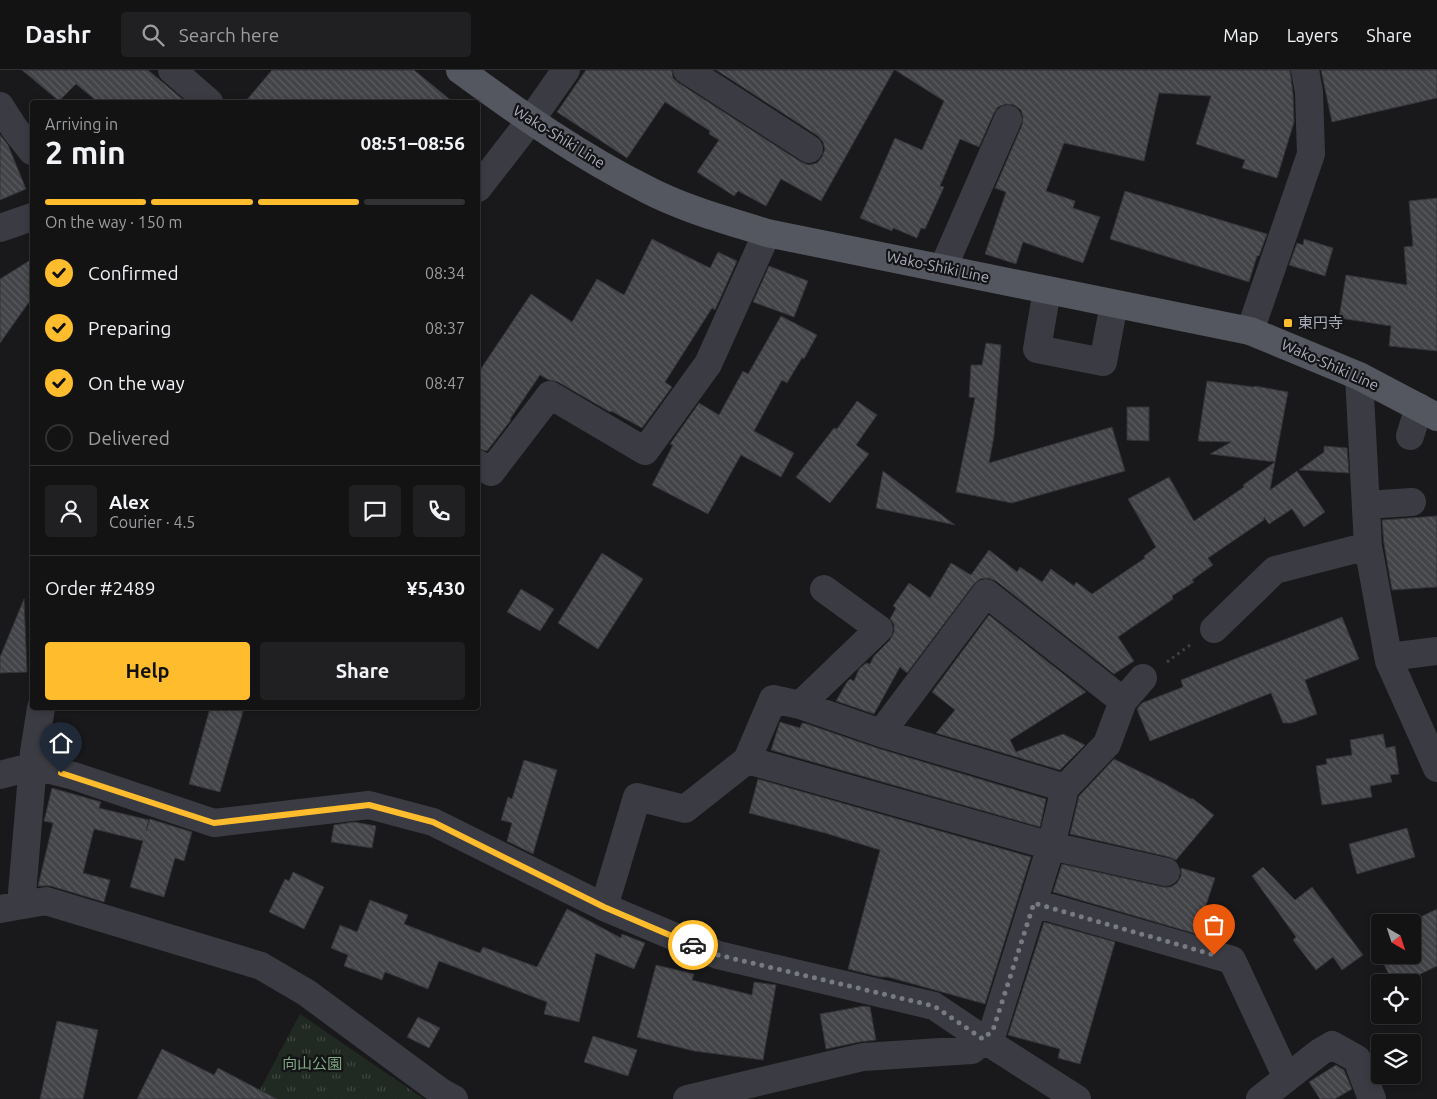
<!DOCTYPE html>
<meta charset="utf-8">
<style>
:root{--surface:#131314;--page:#202022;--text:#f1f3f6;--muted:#9d9ea0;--line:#323234;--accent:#ffbc2d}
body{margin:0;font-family:Ubuntu,"Noto Sans JP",sans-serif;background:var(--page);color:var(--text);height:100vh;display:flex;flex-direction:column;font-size:19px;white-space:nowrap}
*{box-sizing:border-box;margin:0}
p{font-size:16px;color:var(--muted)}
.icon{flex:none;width:28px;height:28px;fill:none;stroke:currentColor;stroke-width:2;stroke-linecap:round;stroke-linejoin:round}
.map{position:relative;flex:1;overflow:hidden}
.details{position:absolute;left:30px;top:30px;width:450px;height:610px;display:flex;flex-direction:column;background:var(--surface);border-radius:5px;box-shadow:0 2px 8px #0003,0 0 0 1px var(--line)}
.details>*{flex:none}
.needle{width:32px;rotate:141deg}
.controls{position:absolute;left:1371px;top:844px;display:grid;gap:10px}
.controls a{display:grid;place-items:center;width:50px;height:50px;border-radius:5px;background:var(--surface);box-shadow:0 2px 8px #0003,0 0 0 1px var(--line);font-size:25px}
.pin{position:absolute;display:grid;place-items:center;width:42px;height:42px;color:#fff;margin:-51px -21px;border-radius:50% 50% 50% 0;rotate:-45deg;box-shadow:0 0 5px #0007}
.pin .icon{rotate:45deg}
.courier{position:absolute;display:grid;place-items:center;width:50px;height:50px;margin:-25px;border:4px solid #ffbc2d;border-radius:50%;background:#fff;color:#222;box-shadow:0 1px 6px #0007}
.overview em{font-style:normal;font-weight:600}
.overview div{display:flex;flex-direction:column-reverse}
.overview{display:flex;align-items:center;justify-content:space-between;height:85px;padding:0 15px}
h1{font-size:32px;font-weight:600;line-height:38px}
.bar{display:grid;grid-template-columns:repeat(4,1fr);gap:8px 5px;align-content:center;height:60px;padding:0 15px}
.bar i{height:6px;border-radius:4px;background:var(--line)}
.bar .active{background:var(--accent)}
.bar p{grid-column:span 4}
.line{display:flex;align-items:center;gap:12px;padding:0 15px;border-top:1px solid var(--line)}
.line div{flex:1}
.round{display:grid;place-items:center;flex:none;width:52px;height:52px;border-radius:5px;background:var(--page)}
ol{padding:0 15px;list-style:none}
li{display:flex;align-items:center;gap:15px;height:55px}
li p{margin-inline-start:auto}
li .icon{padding:5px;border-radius:50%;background:var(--accent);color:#111;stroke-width:4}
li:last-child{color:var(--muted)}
li i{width:28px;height:28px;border:2px solid var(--line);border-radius:50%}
.primary-button{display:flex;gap:10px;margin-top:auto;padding:10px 15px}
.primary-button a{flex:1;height:58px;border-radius:5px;background:var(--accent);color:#111;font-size:20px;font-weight:600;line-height:58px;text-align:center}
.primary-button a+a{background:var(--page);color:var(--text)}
header{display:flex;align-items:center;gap:30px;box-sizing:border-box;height:70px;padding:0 25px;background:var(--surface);border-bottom:1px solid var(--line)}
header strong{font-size:24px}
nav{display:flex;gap:28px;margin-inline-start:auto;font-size:18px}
.search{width:350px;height:45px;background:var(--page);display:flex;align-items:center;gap:12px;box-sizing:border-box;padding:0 18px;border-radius:5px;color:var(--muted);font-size:19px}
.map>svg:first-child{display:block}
.park{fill:url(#park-tufts)}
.building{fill:url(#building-back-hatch);stroke:#333338}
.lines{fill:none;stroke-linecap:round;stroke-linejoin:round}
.path{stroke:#3f4148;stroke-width:3;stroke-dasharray:2.5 4;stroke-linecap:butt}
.minor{stroke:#3b3c43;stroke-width:28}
.major{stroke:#555760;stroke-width:28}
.done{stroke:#777a84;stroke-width:5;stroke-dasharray:0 9}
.route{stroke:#ffbc2d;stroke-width:6}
.poi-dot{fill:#ffbc2d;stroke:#141416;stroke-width:2}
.labels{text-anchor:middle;stroke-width:4.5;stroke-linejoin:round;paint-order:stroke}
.street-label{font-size:15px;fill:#aaafbc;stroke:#141416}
.poi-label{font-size:15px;fill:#aaafbc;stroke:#141416;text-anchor:start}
.park-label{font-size:15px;fill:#7fa983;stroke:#141416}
</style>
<header>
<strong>Dashr</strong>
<div class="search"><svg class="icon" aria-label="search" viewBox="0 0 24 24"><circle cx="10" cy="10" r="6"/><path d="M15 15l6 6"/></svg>Search here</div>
<nav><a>Map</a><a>Layers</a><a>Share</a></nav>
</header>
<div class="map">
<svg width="1437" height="1029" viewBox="0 0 1437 1029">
<defs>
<pattern id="park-tufts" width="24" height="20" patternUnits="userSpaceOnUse" patternTransform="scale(1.25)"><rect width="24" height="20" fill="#202a22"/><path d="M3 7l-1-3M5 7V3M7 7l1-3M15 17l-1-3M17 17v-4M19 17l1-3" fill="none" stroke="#3e4640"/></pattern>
<pattern id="building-back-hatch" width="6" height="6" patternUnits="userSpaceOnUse" patternTransform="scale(1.25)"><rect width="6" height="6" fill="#434448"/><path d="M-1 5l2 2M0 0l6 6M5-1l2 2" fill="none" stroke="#5b5c60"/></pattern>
</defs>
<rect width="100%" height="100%" fill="#19191b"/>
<path class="park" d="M300 944 424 1029H255Z"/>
<path class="building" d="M22 0H148L186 32H98L76 14 59 31Z
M272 0H414L453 32H245Z
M586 0H672L673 8 679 13 801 92 809 95 817 93 822 87 825 79 823 72 818 66 716 0H894L821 131 781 109 766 136 738 121 734 126 697 102 719 70 709 64 710 61 665 32 627 88 557 42Z
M895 0H1290L1293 24 1294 52 1277 108 1242 98 1245 90 1196 74 1211 26 1159 23 1144 91 1064 73 1046 121 1075 131 1073 138 1100 147 1083 193 1023 172 1016 194 985 184 1006 122 995 118 1022 55 1023 47 1021 40 1014 35 1006 34 998 37 994 43 979 77 960 69 940 116 944 117 925 159 921 158 917 168 893 158 892 161 860 148 895 68 922 80 944 31Z
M1321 0H1437V28L1332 52Z
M0 65 8 75 26 119 0 130Z
M1125 121 1267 164 1259 186H1257L1249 212 1110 169Z
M1437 128V281L1389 276 1391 256 1339 248 1346 205 1407 215 1404 177 1413 176 1409 131Z
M652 169 710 198 718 182 737 191 715 240 712 238 665 312 672 317 642 358 611 341 610 342 558 312 549 310 540 305 510 349 511 350 487 381 478 379V303L531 224 572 252 597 209 624 225Z
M1304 169 1333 178 1325 206 1289 195 1297 173 1303 175Z
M32 189V228L0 273V209Z
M769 196 808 211 794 247 753 232Z
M781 246 817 265 804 289 802 288 787 313 782 310 754 361 794 383 781 407 741 385 708 444 652 415 673 375 670 374 699 333 719 345 743 301 748 304Z
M986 273 1001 275 994 366 989 393 1112 357 1125 401 1012 433 956 422 975 328 969 327 971 295H982Z
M1207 311 1254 317 1255 316 1288 322 1275 392 1210 384 1231 372 1198 371Z
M857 331 877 345 856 375 869 384 830 433 796 407 834 358 837 359Z
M1127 337H1149V371L1127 370Z
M1324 376 1347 378 1349 403 1299 400 1324 382Z
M1275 392 1270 420 1297 401 1325 442 1304 457 1292 439 1269 454 1264 447V450L1208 488 1213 495 1192 510 1194 512 1172 526 1173 529 1118 567 1134 591 1114 604 996 511 988 508 980 509 974 514 907 603 900 597 874 644 836 631 847 612 850 609 854 611 859 599 866 593 870 594 874 586 890 570 894 562V554L890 549 896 538 893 536 909 513 930 528 951 493 971 505 989 480 1017 502 1020 497 1042 512 1051 499 1074 516 1076 512 1092 524 1145 488 1144 486 1156 477 1128 429 1169 407 1194 451 1244 417 1243 415Z
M883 401 955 455 876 438Z
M1437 446V517L1392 520 1384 474 1382 450Z
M602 483 643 509 598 579 558 553Z
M521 519 554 539 540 561 507 542Z
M24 529 27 602 0 603V587Z
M989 545 1086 622 1010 670 1016 682 1063 664 1085 675 1060 700 936 663 955 640 932 622Z
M1342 547 1359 589 1305 610 1317 644 1292 653H1283L1271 623 1150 671 1137 639 1142 633 1183 617 1181 610Z
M210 638H244L220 722 189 714Z
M780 652 800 658 802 653 807 654 877 678 1046 729 1040 757 771 680Z
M1383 664 1386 678 1395 676 1399 704 1390 705 1392 712 1370 716 1372 727 1322 735 1316 696 1327 694 1326 689 1352 685 1350 670Z
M1114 689 1165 714 1191 729 1192 728 1214 745 1176 790 1169 787 1070 764 1079 726Z
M524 690 557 700 533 784 507 771 512 753 501 750 508 727 512 729Z
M758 709 1031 787 985 934 888 907H880L848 899 880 780 825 763 749 743Z
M52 718 101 732 99 738 149 750 146 761 150 749 192 762 184 791 175 788 164 827 130 817 143 771 94 759 83 803 110 810 104 832 51 816H38L53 753 44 751Z
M354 752 376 756 372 778 331 772 334 755Z
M1407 758 1415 787 1357 804 1349 774Z
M1062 794 1163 817H1171L1177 813 1181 806V798L1215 808 1202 847 1205 848 1200 865 1053 822Z
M1263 797 1295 830 1312 817 1363 885 1342 900 1333 887 1316 900 1293 870 1296 867 1252 806Z
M293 802 324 817 304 859 269 842 285 809 289 811Z
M370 830 408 845 404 854 480 883 483 877 537 897 567 839 621 868 622 864 645 873 634 899 596 883 579 952 544 944 547 932 439 891 428 919 385 902 382 910 344 896 348 885 331 878 340 855 357 862Z
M1437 839V896L1404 912H1393L1378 883 1375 870 1380 868V885H1412V852H1410Z
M1044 852 1115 872 1080 994 1058 988 1060 979 1008 965Z
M656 895 694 904 692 910 752 925 754 912 776 915 763 990 694 981 637 967Z
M864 936 870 937 876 970 859 972 826 979 820 944Z
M418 947 440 958 429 978 407 967Z
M57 951 98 960 83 1029H40Z
M593 966 637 980 628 1006 584 992Z
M162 979 214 1005 218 998 277 1029H137Z
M1336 995 1344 1000 1352 1019 1335 1029H1320L1309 1012Z"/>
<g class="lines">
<path class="path" d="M1167 592 1190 575"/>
<path class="minor" d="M172 0 209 32
M687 0 809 79
M0 36 14 58 32 81
M478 118 530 51 566 0
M0 158 32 147
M943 198 1008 49
M1047 220 1037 279 1103 292 1114 234
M1250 261 1311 84 1309 22 1305 0
M1359 306 1368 476 1389 591 1437 698
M1410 366 1419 337
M478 394 491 402 550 325 645 381 708 294 767 163
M1366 435 1412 432
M1214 559 1275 500 1368 476
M1389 587 1437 581
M800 635 879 559 824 519
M881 663 986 523 1123 631
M0 705 34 696 74 706 214 753 369 735 433 752 604 837 718 885 934 936 983 969 1077 1029
M1065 718 1107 674 1123 631 1143 608
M1034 833 1232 890 1287 1008
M21 835 34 682 41 638
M604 837 637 727 685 739 747 690
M0 839 46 831 261 896 307 923 441 1022 454 1029
M687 1029 863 987 972 980 993 961 1051 776 1065 718 881 663 800 635 773 629 747 690 1051 776 1166 802
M1260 1029 1320 982 1332 975 1357 989 1372 1029"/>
<path class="major" d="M460 0C520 44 580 86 646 119 684 139 726 150 767 163L1250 261 1359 306 1437 347"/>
</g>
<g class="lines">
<path class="done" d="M693 875 718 885 934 936 983 969 993 960 1034 833 1214 885"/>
<path class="route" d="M61 703 214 753 369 735 433 752 604 837 693 875"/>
</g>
<rect class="poi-dot" x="1283" y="248" width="10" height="10" rx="2.5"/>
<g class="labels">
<g class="street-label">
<text transform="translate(559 67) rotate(32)" y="5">Wako-Shiki Line</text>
<text transform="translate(938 197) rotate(12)" y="5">Wako-Shiki Line</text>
<text transform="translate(1330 295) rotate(24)" y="5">Wako-Shiki Line</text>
</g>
<g class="poi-label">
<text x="1298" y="258">東円寺</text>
</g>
<g class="park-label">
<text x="312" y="999">向山公園</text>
</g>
</g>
</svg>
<div class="controls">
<a><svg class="needle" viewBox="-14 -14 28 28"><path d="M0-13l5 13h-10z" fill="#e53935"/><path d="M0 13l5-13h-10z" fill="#9d9ea0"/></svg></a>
<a><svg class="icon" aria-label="locate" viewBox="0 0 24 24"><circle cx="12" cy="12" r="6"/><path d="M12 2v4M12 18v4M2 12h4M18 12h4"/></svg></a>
<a><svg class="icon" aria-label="layers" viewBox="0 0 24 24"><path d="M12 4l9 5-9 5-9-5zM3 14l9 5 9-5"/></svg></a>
</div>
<div class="pin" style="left:1214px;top:885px;background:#ea580c"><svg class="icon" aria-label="bag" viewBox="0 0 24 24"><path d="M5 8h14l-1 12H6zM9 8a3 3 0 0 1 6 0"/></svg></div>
<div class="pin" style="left:61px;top:703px;background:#1f2937"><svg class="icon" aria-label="home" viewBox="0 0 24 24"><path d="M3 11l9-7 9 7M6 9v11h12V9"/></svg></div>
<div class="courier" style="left:693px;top:875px"><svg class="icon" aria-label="car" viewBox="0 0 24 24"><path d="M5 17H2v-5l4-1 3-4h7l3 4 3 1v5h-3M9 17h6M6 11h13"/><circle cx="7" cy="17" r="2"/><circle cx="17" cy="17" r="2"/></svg></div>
<section class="details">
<div class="overview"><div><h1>2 min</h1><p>Arriving in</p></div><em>08:51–08:56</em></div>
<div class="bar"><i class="active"></i><i class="active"></i><i class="active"></i><i></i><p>On the way · 150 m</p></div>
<ol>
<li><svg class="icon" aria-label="check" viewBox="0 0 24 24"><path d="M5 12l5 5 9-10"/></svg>Confirmed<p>08:34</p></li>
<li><svg class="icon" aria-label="check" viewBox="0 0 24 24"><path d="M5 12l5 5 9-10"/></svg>Preparing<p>08:37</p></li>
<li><svg class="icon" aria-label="check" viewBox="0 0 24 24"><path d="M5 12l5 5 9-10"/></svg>On the way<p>08:47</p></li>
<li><i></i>Delivered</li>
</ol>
<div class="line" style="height:90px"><a class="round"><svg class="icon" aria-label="person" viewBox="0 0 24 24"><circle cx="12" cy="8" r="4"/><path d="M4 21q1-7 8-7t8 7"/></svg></a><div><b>Alex</b><p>Courier · 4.5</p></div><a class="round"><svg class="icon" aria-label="chat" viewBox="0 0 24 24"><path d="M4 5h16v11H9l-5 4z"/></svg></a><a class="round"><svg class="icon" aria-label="phone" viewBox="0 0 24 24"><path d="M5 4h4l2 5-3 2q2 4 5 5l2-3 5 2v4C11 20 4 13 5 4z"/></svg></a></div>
<div class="line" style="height:65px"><div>Order #2489</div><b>¥5,430</b></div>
<div class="primary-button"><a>Help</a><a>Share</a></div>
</section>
</div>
